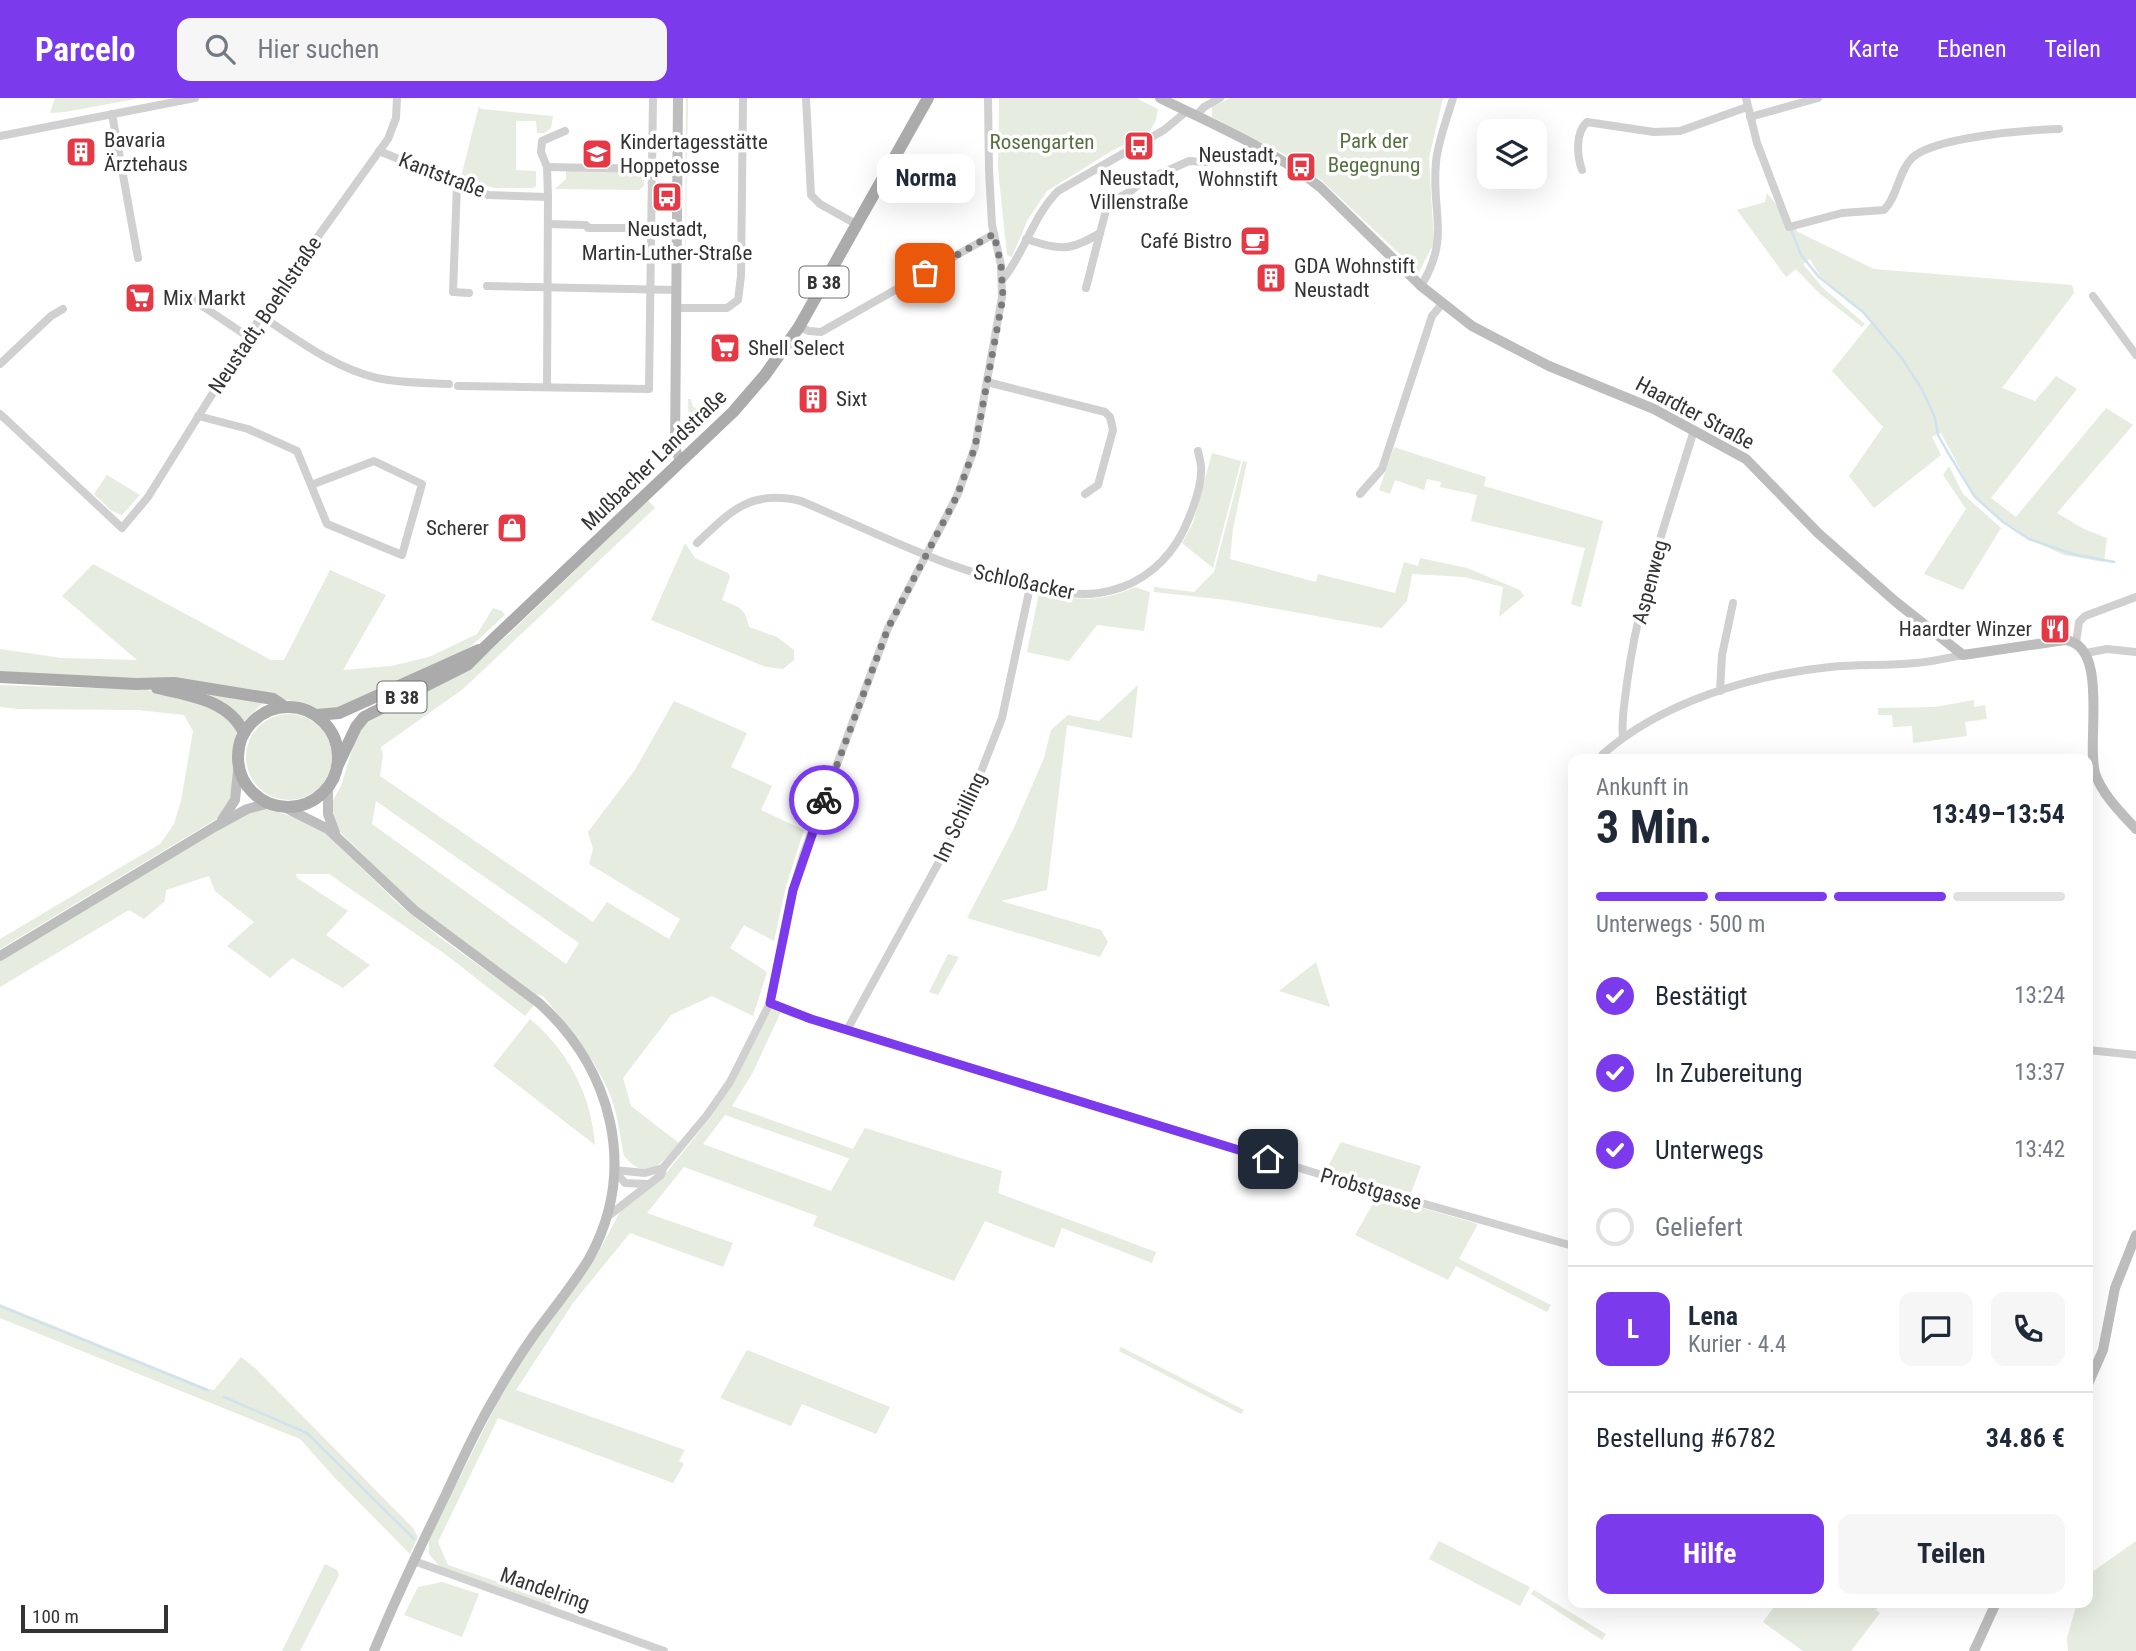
<!DOCTYPE html>
<html lang="de">
<meta charset="utf-8">
<style>
:root{--surface:#fff;--page:#f6f6f7;--text:#1f2937;--muted:#747a83;--line:#e0e1e3;--accent:#7c3aed}
body{margin:0;font-family:"Roboto Condensed",sans-serif;background:var(--page);color:var(--text);height:100vh;display:flex;flex-direction:column;font-size:26px;white-space:nowrap}
*{box-sizing:border-box;margin:0}
p{font-size:23px;color:var(--muted)}
.icon{flex:none;width:38px;height:38px;fill:none;stroke:currentColor;stroke-width:2;stroke-linecap:round;stroke-linejoin:round}
.map{position:relative;flex:1;overflow:hidden}
.details{position:absolute;left:1568px;top:656px;width:525px;height:854px;display:flex;flex-direction:column;background:var(--surface);border-radius:14px;box-shadow:0 7px 28px #0002}
.details>*{flex:none}
.controls{position:absolute;left:1477px;top:21px;display:grid;gap:14px}
.controls a{display:grid;place-items:center;width:70px;height:70px;border-radius:14px;background:var(--surface);box-shadow:0 7px 28px #0002;font-size:35px}
.scale{position:absolute;left:21px;bottom:18px;width:147px;box-sizing:border-box;padding-left:7px;border:4px solid #333;border-top:0;font-size:19px;line-height:24px;white-space:nowrap;color:#333;-webkit-text-stroke:5px #fff;paint-order:stroke}
.pin{position:absolute;display:grid;place-items:center;width:60px;height:60px;color:#fff;margin:-30px;border-radius:14px;box-shadow:0 4px 10px #0006}
.courier{position:absolute;display:grid;place-items:center;width:70px;height:70px;margin:-35px;border:5px solid #7c3aed;border-radius:50%;background:#fff;color:#222;box-shadow:0 2px 9px #0007}
.bubble{position:absolute;height:49px;border-radius:14px;background:var(--surface);box-shadow:0 7px 28px #0002;font-size:23px;font-weight:700;line-height:49px;text-align:center}
.summary em{font-style:normal;font-weight:700}
.summary div{display:flex;flex-direction:column-reverse}
.summary{display:flex;align-items:center;justify-content:space-between;height:119px;padding:0 28px}
h1{font-size:46px;font-weight:700;line-height:52px}
.bar{display:grid;grid-template-columns:repeat(4,1fr);gap:10px 7px;align-content:center;height:84px;padding:0 28px}
.bar i{height:9px;border-radius:5px;background:var(--line)}
.bar .selected{background:var(--accent)}
.bar p{grid-column:span 4}
.line{display:flex;align-items:center;gap:18px;padding:0 28px;border-top:2px solid var(--line)}
.line div{flex:1}
.round{display:grid;place-items:center;flex:none;width:74px;height:74px;border-radius:14px;background:var(--page)}
ol{padding:0 28px;list-style:none}
li{display:flex;align-items:center;gap:21px;height:77px}
li p{margin-inline-start:auto}
li .icon{padding:7px;border-radius:50%;background:var(--accent);color:#fff;stroke-width:4}
li:last-child{color:var(--muted)}
li i{width:38px;height:38px;border:4px solid var(--line);border-radius:50%}
.cta{display:flex;gap:14px;margin-top:auto;padding:14px 28px}
.cta a{flex:1;height:80px;border-radius:14px;background:var(--accent);color:#fff;font-size:28px;font-weight:700;line-height:80px;text-align:center}
.cta a+a{background:var(--page);color:var(--text)}
header{display:flex;align-items:center;gap:42px;box-sizing:border-box;height:98px;padding:0 35px;background:var(--accent);color:#fff}
header strong{font-size:33px}
nav{display:flex;gap:38px;margin-inline-start:auto;font-size:24px}
.search{width:490px;height:63px;background:var(--page);display:flex;align-items:center;gap:18px;box-sizing:border-box;padding:0 24px;border-radius:14px;color:var(--muted);font-size:26px}
.map>svg:first-child{display:block}
</style>
<header>
<strong>Parcelo</strong>
<div class="search"><svg class="icon" aria-label="search" viewBox="0 0 24 24"><circle cx="10" cy="10" r="6"/><path d="M15 15l6 6"/></svg>Hier suchen</div>
<nav><a>Karte</a><a>Ebenen</a><a>Teilen</a></nav>
</header>
<div class="map">
<svg width="2136" height="1553" viewBox="0 0 2136 1553">
<rect width="100%" height="100%" fill="#fff"/>
<!-- green -->
<g fill="#e6ecdf" fill-rule="evenodd">
<path d="M55,0H135L136,1L65,14L50,15Z"/>
<path d="M686,0H688L685,199Z"/>
<path d="M999,0H1136L1158,11L1156,22L1150,33L1110,54L1047,93L1028,121L1012,159L1007,157L998,71Z"/>
<path d="M1230,0H1443L1429,60L1434,145L1419,174L1321,82L1284,56L1212,19V9Z"/>
<path d="M479,8L481,11L553,18L551,30L544,35H537L536,23H516V72L536,73V88L534,90H494L461,79Z"/>
<path d="M566,72L644,74V88L639,92L555,91L566,81Z"/>
<path d="M1767,95L1798,134L1874,171L2072,187L2074,195L2002,290L2035,303L2056,278L2077,291L1991,400L2016,419L2106,310L2133,327L2057,415L2084,431L2107,440L2104,464L2064,457L2020,437L2022,435L2003,423L1975,399L1941,335L1932,339L1941,357L1874,410L1849,378L1883,329L1832,273L1872,223L1820,178L1810,161L1803,166L1823,190L1865,226L1862,229L1819,195L1796,171L1786,179L1737,112L1765,104Z"/>
<path d="M688,301H691L693,309L715,317L696,334H692L689,329Z"/>
<path d="M1394,349L1486,379L1484,388L1603,423L1581,509L1571,506L1585,450L1471,423L1477,397L1440,389L1441,384L1427,381L1424,392L1395,382L1390,396L1379,392Z"/>
<path d="M1212,355L1241,363L1213,470L1182,445L1193,425Z"/>
<path d="M1243,363L1247,364L1233,431L1230,461L1316,484L1318,476L1395,495L1404,464L1418,468L1420,460L1467,470L1520,492L1524,498L1499,519L1503,489L1464,479L1412,476L1407,503L1382,530L1227,502L1154,494V489L1194,494L1214,474Z"/>
<path d="M1949,368L1963,396L2001,430L1963,492L1924,476L1966,411L1943,377Z"/>
<path d="M107,377L140,397L122,417L112,413L94,396Z"/>
<path d="M648,402L655,410L463,591L381,649L383,657L380,678L593,824L607,804L669,841L680,821L589,766L593,751L588,734L635,672L674,603L747,635L731,669L772,688L761,712L804,732L786,788L774,843L744,827L730,850L767,874L753,918L712,898L671,917L623,980L631,1008L679,1045C662,1066 647,1085 624,1058C620,1038 618,1018 611,999C596,961 568,929 543,898L535,896L412,805L335,729L332,704L341,688L359,629L475,565L509,536ZM376,703L579,845L566,866L372,726Z"/>
<path d="M685,445L695,460L728,475L730,479L722,502C740,510 745,509 749,529L777,539L794,552V562L783,571L766,569L651,522Z"/>
<path d="M93,466L271,562H284L330,472L386,497L343,572L391,568L429,559L477,536L493,510L502,513L505,517L469,550L342,612L319,613L311,608L293,603L172,583L0,574V551L61,560L137,562L62,498Z"/>
<path d="M1135,489L1150,494L1144,533L1097,527L1069,563L1027,554L1039,495C1079,501 1097,506 1135,489Z"/>
<path d="M0,587L147,592L175,597L223,614L235,627L237,637L232,702L218,720L0,851V841L160,746L174,726L181,703L193,633L184,617L138,612L18,611L0,609Z"/>
<path d="M1138,587L1132,640L1067,627L1047,792L1001,803L1101,832L1108,844L1100,859L967,820L1013,732L1044,660L1051,632L1068,617L1099,623Z"/>
<path d="M200,593L261,604L262,606L242,625Z"/>
<path d="M1974,602V609L1985,607L1987,621L1965,624L1967,638L1913,645L1912,628L1893,629L1892,617H1878V610L1935,609Z"/>
<circle cx="289" cy="659" r="43"/>
<path d="M265,710L312,725L324,734L402,809L442,841L534,907L525,918L445,856L329,776H296L297,780L348,813L326,837L370,867L343,890L292,860L270,880L227,848L254,824L215,793L209,778L166,792L165,803L144,821L129,812L0,889V863L247,715Z"/>
<path d="M948,856L959,859L938,897L929,894Z"/>
<path d="M1316,864L1330,909L1279,893Z"/>
<path d="M772,910L781,914L752,976L732,1008L853,1051L865,1030L1002,1073L998,1095L1156,1154L1152,1165L1062,1130L1054,1150L985,1123L954,1183L813,1128L817,1118L684,1069L647,1115L733,1145L723,1169L630,1135L573,1205L516,1292L685,1352L679,1363L684,1366L673,1385L498,1320L438,1444L448,1467L551,1502L550,1508L440,1469L429,1456V1441L506,1287L540,1236L598,1155L621,1112L668,1073L710,1020L733,986ZM725,1017L848,1060L849,1061L831,1093L703,1046Z"/>
<path d="M530,921C569,954 591,997 595,1047L493,968Z"/>
<path d="M1341,1044L1421,1068L1411,1095L1327,1070Z"/>
<path d="M1378,1097L1478,1126L1459,1161L1551,1207L1547,1214L1456,1168L1448,1182L1355,1137Z"/>
<path d="M0,1206L209,1291L214,1292L241,1259L255,1270L413,1430L418,1439L410,1456L334,1379L300,1341L0,1220Z"/>
<path d="M1121,1249L1244,1312L1241,1316L1119,1253Z"/>
<path d="M747,1252L890,1309L876,1336L802,1306L791,1328L720,1300Z"/>
<path d="M1439,1443L1530,1489L1520,1508L1429,1461Z"/>
<path d="M2136,1443V1553H2068L2067,1540L2077,1505H2088V1479L2092,1474Z"/>
<path d="M325,1466L337,1472L339,1477L300,1553H282Z"/>
<path d="M442,1484L479,1496L462,1539L404,1517L418,1489Z"/>
<path d="M1534,1492L1606,1536L1602,1542L1531,1496Z"/>
<path d="M1777,1505H1876L1879,1507L1876,1512L1880,1515L1851,1553H1803L1763,1524Z"/>
</g>
<g fill="none" stroke-linecap="round" stroke-linejoin="round">
<!-- stream -->
<g stroke="#cfe2ee" stroke-width="2.5">
<path d="M1791,131L1801,157L1819,179L1863,214L1901,259L1923,293L1935,320L1938,337L1947,353L1975,399L2003,424L2029,441L2073,456L2114,464"/>
<path d="M0,1208L207,1292"/>
<path d="M224,1299L307,1335L414,1441"/>
</g>
<!-- street -->
<g stroke="#d0d0d0" stroke-width="8">
<path d="M806,0L811,97L820,106L856,126"/>
<path d="M1746,0L1757,45L1789,129L1842,115L1884,112C1898,98 1898,74 1912,60C1934,39 2027,32 2059,31"/>
<path d="M112,16L138,160"/>
<path d="M1196,18L1204,9L1220,0"/>
<path d="M1750,19L1818,0"/>
<path d="M0,38L195,0"/>
<path d="M379,53L488,97L548,99"/>
<path d="M547,69L652,71"/>
<path d="M1582,72C1577,58 1575,35 1587,24L1654,34L1680,33L1747,9"/>
<path d="M457,86L453,194L469,195"/>
<path d="M548,126L586,127L588,130H650"/>
<path d="M1026,141C1060,152 1069,154 1100,135L1108,105L1131,93L1140,85L1189,63L1206,64"/>
<path d="M1003,181C1025,154 1033,118 1058,93L1164,32L1187,13"/>
<path d="M487,188L677,192"/>
<path d="M1421,188C1451,139 1431,114 1436,64C1438,43 1447,21 1453,0"/>
<path d="M1086,190L1100,135"/>
<path d="M2093,198L2136,257"/>
<path d="M180,201H192L247,238"/>
<path d="M677,210H727L738,202L741,178L743,0"/>
<path d="M261,218C298,242 334,270 377,280C401,285 425,285 449,286"/>
<path d="M799,229L809,233L821,234L994,136"/>
<path d="M0,266L51,218L63,211"/>
<path d="M987,284L1105,314L1110,319L1113,332L1098,387L1085,396"/>
<path d="M458,288L649,291L653,0"/>
<path d="M547,289L548,99L547,69L541,54L542,43L565,33"/>
<path d="M0,316L122,430L148,399L261,218L388,41L396,20L397,0"/>
<path d="M198,318L248,331L297,353L327,426L402,457L422,386L374,363L311,387"/>
<path d="M1360,396L1382,371L1432,218L1442,206"/>
<path d="M697,445C731,413 750,391 801,403C879,436 956,477 1041,491C1060,494 1079,498 1099,495C1132,490 1159,472 1177,444C1187,428 1201,393 1201,374C1202,367 1199,359 1198,353"/>
<path d="M2076,545L2079,524L2085,518L2136,499"/>
<path d="M2086,555L2107,551L2136,554"/>
<path d="M1720,593L1722,557L1733,505"/>
<path d="M1623,639C1621,621 1625,603 1627,585C1638,499 1669,415 1694,332"/>
<path d="M1603,656C1662,604 1752,577 1830,569C1858,566 1887,568 1915,565C1931,564 1947,560 1963,557"/>
<path d="M770,905L793,915L847,932L1319,1076L1573,1148"/>
<path d="M847,932L963,720L1002,620L1030,489"/>
<path d="M2088,952L2136,957"/>
<path d="M614,1072L645,1075L663,1070"/>
<path d="M614,1072L625,1085L647,1086"/>
<path d="M607,1119L661,1077L663,1070L707,1017L730,984L770,905L793,792L803,757L888,530L957,398L975,349L1002,199L1001,167L992,127L989,72L988,0"/>
<path d="M414,1463L664,1553"/>
</g>
<!-- secondary -->
<g stroke="#bdbdbd" stroke-width="10">
<path d="M678,0L675,350L680,363"/>
<path d="M1160,0C1214,27 1272,51 1320,89L1421,188L1472,228L1549,268L1654,311L1746,361L1818,435L1896,504L1963,557L2065,542C2110,547 2086,645 2095,675C2101,695 2122,716 2136,731"/>
<path d="M328,690V716L335,735"/>
<path d="M282,708L328,731L414,812L539,905C612,971 638,1070 590,1159C574,1186 553,1211 534,1237C519,1258 505,1281 492,1304C475,1333 461,1364 447,1394C421,1447 396,1499 374,1553"/>
<path d="M222,722L235,702L239,663"/>
<path d="M0,858L216,728L247,711L270,705"/>
<path d="M2088,1286L2103,1252L2115,1190L2136,1137"/>
<path d="M1974,1553L1996,1505"/>
</g>
<!-- primary -->
<g stroke="#ababab" stroke-width="12">
<path d="M0,579L136,586L174,585L273,601L285,609"/>
<path d="M157,590C189,597 229,602 244,635"/>
<circle cx="288" cy="659" r="50"/>
<path d="M316,617L339,615L479,552"/>
<path d="M337,669L356,629L364,619L467,567L486,548L733,314L765,277L799,229L928,0"/>
</g>
</g>
<g fill="none" stroke-linecap="round" stroke-linejoin="round">
<!-- done -->
<path stroke="#7a7a7a" stroke-width="7" stroke-dasharray="0 12.6" d="M824,702L888,530L957,398L975,349L1003,199L1001,167L994,136L925,175"/>
<!-- route -->
<path stroke="#7c3aed" stroke-width="9" d="M824,702L793,792L770,905L811,921L1268,1061"/>
</g>
<!-- icons -->
<defs>
<g id="bus-square" transform="scale(1.575)"><rect x="-9" y="-9" width="18" height="18" rx="4" fill="#e63946" stroke="#fff"/><path d="M-5-6H5V4H4V6H2V4H-2V6H-4V4H-5ZM-3.5-4V0h7V-4ZM-3.5 1.2v1.5H-2V1.2ZM2 1.2v1.5H3.5V1.2Z" fill="#fff"/></g>
<g id="building-square" transform="scale(1.575)"><rect x="-9" y="-9" width="18" height="18" rx="4" fill="#e63946" stroke="#fff"/><path d="M-4-6H4V6H1V3H-1V6H-4ZM-2.5-4.3h1.7v1.8h-1.7ZM.8-4.3h1.7v1.8H.8ZM-2.5-1h1.7V.8h-1.7ZM.8-1h1.7V.8H.8Z" fill="#fff"/></g>
<g id="school-square" transform="scale(1.575)"><rect x="-9" y="-9" width="18" height="18" rx="4" fill="#e63946" stroke="#fff"/><path d="M0-5L7-2L0 1L-7-2ZM-4 1L0 2.5L4 1V4Q0 6-4 4Z" fill="#fff"/></g>
<g id="cafe-square" transform="scale(1.575)"><rect x="-9" y="-9" width="18" height="18" rx="4" fill="#e63946" stroke="#fff"/><path d="M-5.5-4.5H6V0H3Q3 3.5 0 3.5H-2.5Q-5.5 3.5-5.5 0ZM3-3.2v2h1.7v-2ZM-6 4.5H4V6H-6Z" fill="#fff"/></g>
<g id="supermarket-square" transform="scale(1.575)"><rect x="-9" y="-9" width="18" height="18" rx="4" fill="#e63946" stroke="#fff"/><path d="M-6-5.5h2.5l.6 2H6L4.5 2H-2.5L-4.4-4H-6ZM-1.5 3.2a1.3 1.3 0 1 0 .1 0ZM3 3.2a1.3 1.3 0 1 0 .1 0Z" fill="#fff"/></g>
<g id="shop-square" transform="scale(1.575)"><rect x="-9" y="-9" width="18" height="18" rx="4" fill="#e63946" stroke="#fff"/><path d="M-5-2.5h2.3a2.7 3.5 0 0 1 5.4 0H5L5.5 6h-11ZM-1.5-2.5h3a1.5 2.3 0 0 0-3 0Z" fill="#fff"/></g>
<g id="restaurant-square" transform="scale(1.575)"><rect x="-9" y="-9" width="18" height="18" rx="4" fill="#e63946" stroke="#fff"/><path d="M-5-6h1v4h1v-4h1v4h1v-4h1v5L-1.5 .5V6h-2V.5L-5-1ZM5-6V6H3V1.5H1.5Q1.5-4 5-6Z" fill="#fff"/></g>
</defs>
<g fill-rule="evenodd">
<use href="#bus-square" x="1139" y="48"/>
<use href="#building-square" x="81" y="54"/>
<use href="#school-square" x="597" y="56"/>
<use href="#bus-square" x="1301" y="69"/>
<use href="#bus-square" x="667" y="99"/>
<use href="#cafe-square" x="1255" y="143"/>
<use href="#building-square" x="1271" y="180"/>
<use href="#supermarket-square" x="140" y="200"/>
<use href="#supermarket-square" x="725" y="250"/>
<use href="#building-square" x="813" y="301"/>
<use href="#shop-square" x="512" y="430"/>
<use href="#restaurant-square" x="2055" y="531"/>
</g>
<g text-anchor="middle" stroke-width="7" stroke-linejoin="round" paint-order="stroke">
<!-- shield labels -->
<g fill="#fff" stroke="#707070" stroke-width="2">
<rect x="799.5" y="168.5" width="49" height="31" rx="5"/>
<rect x="377.5" y="583.5" width="49" height="31" rx="5"/>
</g>
<g font-size="19" font-weight="bold" fill="#333">
<text x="824" y="191">B 38</text>
<text x="402" y="606">B 38</text>
</g>
<!-- poi labels -->
<g font-size="21" fill="#333" stroke="#fff" text-anchor="start">
<text x="104" y="49">Bavaria<tspan x="104" dy="24">Ärztehaus</tspan></text>
<text x="620" y="51">Kindertagesstätte<tspan x="620" dy="24">Hoppetosse</tspan></text>
<text x="1278" y="64" text-anchor="end">Neustadt,<tspan x="1278" dy="24">Wohnstift</tspan></text>
<text x="1139" y="87" text-anchor="middle">Neustadt,<tspan x="1139" dy="24">Villenstraße</tspan></text>
<text x="667" y="138" text-anchor="middle">Neustadt,<tspan x="667" dy="24">Martin-Luther-Straße</tspan></text>
<text x="1232" y="150" text-anchor="end">Café Bistro</text>
<text x="1294" y="175">GDA Wohnstift<tspan x="1294" dy="24">Neustadt</tspan></text>
<text x="163" y="207">Mix Markt</text>
<text x="748" y="257">Shell Select</text>
<text x="836" y="308">Sixt</text>
<text x="489" y="437" text-anchor="end">Scherer</text>
<text x="2032" y="538" text-anchor="end">Haardter Winzer</text>
</g>
<!-- park labels -->
<g font-size="21" fill="#56703f" stroke="#fff">
<text x="1374" y="50">Park der<tspan x="1374" dy="24">Begegnung</tspan></text>
<text x="1042" y="51">Rosengarten</text>
</g>
<!-- street labels -->
<g font-size="21" fill="#333" stroke="#fff">
<text transform="translate(442 77) rotate(21)" y="7">Kantstraße</text>
<text transform="translate(265 217) rotate(-56)" y="7">Neustadt, Boehlstraße</text>
<text transform="translate(1695 315) rotate(28)" y="7">Haardter Straße</text>
<text transform="translate(654 362) rotate(-44)" y="7">Mußbacher Landstraße</text>
<text transform="translate(1024 484) rotate(12)" y="7">Schloßacker</text>
<text transform="translate(1650 484) rotate(-75)" y="7">Aspenweg</text>
<text transform="translate(960 719) rotate(-65)" y="7">Im Schilling</text>
<text transform="translate(1371 1091) rotate(16)" y="7">Probstgasse</text>
<text transform="translate(545 1491) rotate(19)" y="7">Mandelring</text>
</g>
</g>
</svg>
<div class="controls">
<a><svg class="icon" aria-label="layers" viewBox="0 0 24 24"><path d="M12 4l9 5-9 5-9-5zM3 14l9 5 9-5"/></svg></a>
</div>
<div class="scale">100 m</div>
<div class="pin" style="left:925px;top:175px;background:#ea580c"><svg class="icon" aria-label="bag" viewBox="0 0 24 24"><path d="M5 8h14l-1 12H6zM9 8a3 3 0 0 1 6 0"/></svg></div>
<div class="pin" style="left:1268px;top:1061px;background:#1f2937"><svg class="icon" aria-label="home" viewBox="0 0 24 24"><path d="M3 11l9-7 9 7M6 9v11h12V9"/></svg></div>
<div class="courier" style="left:824px;top:702px"><svg class="icon" aria-label="bike" viewBox="0 0 24 24"><circle cx="6" cy="16" r="4"/><circle cx="18" cy="16" r="4"/><path d="M6 16l4-8h5l3 8M10 8l3 8H6M13 5h3"/></svg></div>
<div class="bubble" style="left:877px;top:56px;width:98px">Norma</div>
<section class="details">
<div class="summary"><div><h1>3 Min.</h1><p>Ankunft in</p></div><em>13:49–13:54</em></div>
<div class="bar"><i class="selected"></i><i class="selected"></i><i class="selected"></i><i></i><p>Unterwegs · 500 m</p></div>
<ol>
<li><svg class="icon" aria-label="check" viewBox="0 0 24 24"><path d="M5 12l5 5 9-10"/></svg>Bestätigt<p>13:24</p></li>
<li><svg class="icon" aria-label="check" viewBox="0 0 24 24"><path d="M5 12l5 5 9-10"/></svg>In Zubereitung<p>13:37</p></li>
<li><svg class="icon" aria-label="check" viewBox="0 0 24 24"><path d="M5 12l5 5 9-10"/></svg>Unterwegs<p>13:42</p></li>
<li><i></i>Geliefert</li>
</ol>
<div class="line" style="height:126px"><b class="round" style="background:var(--accent);color:#fff">L</b><div><b>Lena</b><p>Kurier · 4.4</p></div><a class="round"><svg class="icon" aria-label="chat" viewBox="0 0 24 24"><path d="M4 5h16v11H9l-5 4z"/></svg></a><a class="round"><svg class="icon" aria-label="phone" viewBox="0 0 24 24"><path d="M5 4h4l2 5-3 2q2 4 5 5l2-3 5 2v4C11 20 4 13 5 4z"/></svg></a></div>
<div class="line" style="height:91px"><div>Bestellung #6782</div><b>34.86 €</b></div>
<div class="cta"><a>Hilfe</a><a>Teilen</a></div>
</section>
</div>
